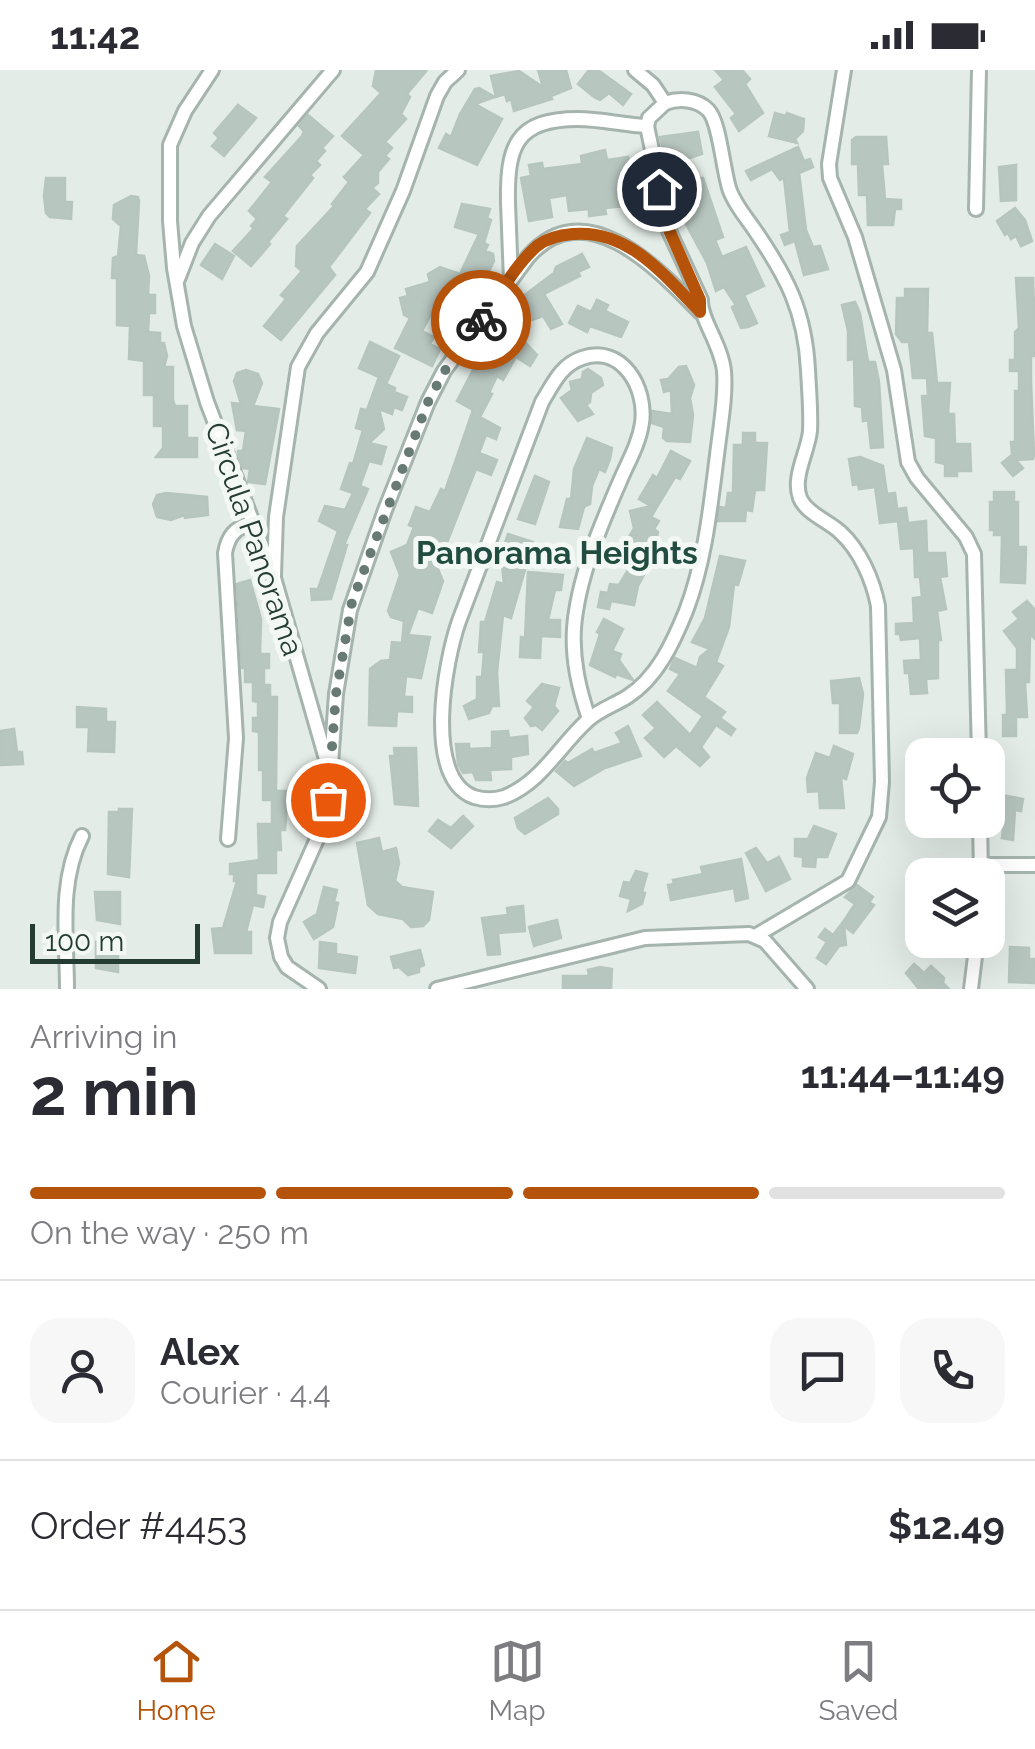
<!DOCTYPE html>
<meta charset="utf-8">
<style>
:root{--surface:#fff;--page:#f7f7f7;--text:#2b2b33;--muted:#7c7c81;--line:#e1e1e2;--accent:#b45309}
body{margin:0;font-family:Raleway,sans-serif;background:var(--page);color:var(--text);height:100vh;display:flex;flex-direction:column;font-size:38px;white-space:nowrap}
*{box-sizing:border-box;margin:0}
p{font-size:32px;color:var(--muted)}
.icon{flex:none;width:55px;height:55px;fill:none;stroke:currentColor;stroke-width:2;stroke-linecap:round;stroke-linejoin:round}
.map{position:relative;height:919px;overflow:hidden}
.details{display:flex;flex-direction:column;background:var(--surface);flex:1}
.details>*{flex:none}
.buttons{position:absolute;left:905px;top:668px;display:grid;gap:20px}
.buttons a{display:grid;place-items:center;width:100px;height:100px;border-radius:20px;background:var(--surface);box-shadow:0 10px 40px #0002;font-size:50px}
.scale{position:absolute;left:30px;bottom:25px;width:170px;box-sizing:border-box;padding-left:10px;border:5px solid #243c34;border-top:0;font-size:28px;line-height:35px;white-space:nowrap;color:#243c34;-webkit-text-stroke:8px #f3f8f5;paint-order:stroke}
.pin{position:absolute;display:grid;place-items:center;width:85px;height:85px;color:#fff;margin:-42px;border:5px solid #fff;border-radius:50%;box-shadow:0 2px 10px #0007}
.courier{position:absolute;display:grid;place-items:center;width:100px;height:100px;margin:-50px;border:8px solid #b45309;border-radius:50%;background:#fff;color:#222;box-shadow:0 2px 12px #0007}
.summary em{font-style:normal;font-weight:700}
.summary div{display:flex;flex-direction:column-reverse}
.summary{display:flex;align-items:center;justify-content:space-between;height:170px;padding:0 30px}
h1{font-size:65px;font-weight:700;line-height:75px}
.bar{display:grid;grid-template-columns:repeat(4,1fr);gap:15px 10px;align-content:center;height:120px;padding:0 30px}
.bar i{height:12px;border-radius:8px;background:var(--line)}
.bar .current{background:var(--accent)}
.bar p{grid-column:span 4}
.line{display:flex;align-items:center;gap:25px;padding:0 30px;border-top:2px solid var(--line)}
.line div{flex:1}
.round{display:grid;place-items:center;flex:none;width:105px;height:105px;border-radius:30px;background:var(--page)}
.status{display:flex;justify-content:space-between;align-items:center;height:70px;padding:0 50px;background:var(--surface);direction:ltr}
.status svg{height:28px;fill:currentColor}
.menu{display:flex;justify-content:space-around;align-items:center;height:140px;border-top:2px solid var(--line);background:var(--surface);font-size:28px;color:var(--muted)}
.menu a{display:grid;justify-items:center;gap:5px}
.menu .current{color:var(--accent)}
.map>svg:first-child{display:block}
</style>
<div class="status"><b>11:42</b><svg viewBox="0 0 49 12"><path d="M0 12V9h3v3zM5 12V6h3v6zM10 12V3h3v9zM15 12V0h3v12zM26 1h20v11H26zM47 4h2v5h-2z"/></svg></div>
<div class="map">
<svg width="1035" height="919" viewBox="0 0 1035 919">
<rect width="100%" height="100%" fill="#e3ece7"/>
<!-- building -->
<g fill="#b8c6c0" stroke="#b6c5be" stroke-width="2.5">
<path d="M376,0H427L407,24L410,27L401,44L406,49L385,72L392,78L385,86L389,89L378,102V113L372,118L379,124L365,139L370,143L329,197L335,205L281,270L264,256L286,229L281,225L302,201L296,196L297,176L334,136L332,134L349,112L344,107L364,85L342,66L381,23L373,16Z"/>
<path d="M538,0H566L571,18L551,26L552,29L514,41L511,29L507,31L505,24L496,27L491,6L519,1L543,17Z"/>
<path d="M589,0H598L631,24L623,35L609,23L600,30L594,27L578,14Z"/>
<path d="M715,0H742L750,9L745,14L763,43L739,61L731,48L736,44L715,17L724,10Z"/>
<path d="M479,18L495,27L475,34L502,49L477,95L439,78L446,64L451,67L460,44L475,19Z"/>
<path d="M238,35L256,48L224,86L212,76L219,68L214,63Z"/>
<path d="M775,43L786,46L787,43L804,49L803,61L795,69L797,73L769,66Z"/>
<path d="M308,45L333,66L322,78L325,81L316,91L320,95L310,105L313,108L283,146L287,149L268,172L270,174L251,196L233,181L254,158L251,156L257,149L249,141L272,112L265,107L302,66L304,61L299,56Z"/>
<path d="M698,62L702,84L683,90L682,83L664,86L660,67Z"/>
<path d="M856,67H886L888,94H882L885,129L901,130V139H895L893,155H868L867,125H859L858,94H852V70Z"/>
<path d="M798,77L804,91L810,89L813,97L799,103L806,160L813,177L820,176L828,199L804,205L795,171L785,175L781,165L790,162L784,108L780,110L772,99L751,110L746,101Z"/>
<path d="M605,80L607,90L628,87L636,135L605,138L606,144L589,146V139L569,141L567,125L549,128L552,147L529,151L521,108L531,106L529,95L542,93L543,99L582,94L581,86Z"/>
<path d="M1016,95V130L1001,131L999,97Z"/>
<path d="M46,108H65V132H72L71,149L50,147L46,143L44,126Z"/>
<path d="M698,108H703L723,167L715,170L722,187L746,177L764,216L744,225L757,253L748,257L741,258L732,237L736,235L724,217L716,221L707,193L686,154L676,117Z"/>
<path d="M131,126L138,127L139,131L136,185L144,186L149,206L148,225H155V243H149L148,262L160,263V273H164L167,286L164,297H173V331L175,336H187V368H197V387H156L163,378V356H154V325H144V291L129,289L130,256L117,255V208H112L113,188L118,186L121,156L113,149L114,135Z"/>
<path d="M462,134L490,139L487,148L491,150L484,173L488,175L485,181L493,184L494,191L484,211L467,203L470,218L457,221L469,227L461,242L439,230L422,261L434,267L430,274L440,279L432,296L395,278L410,248L404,245L400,228L408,226L406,219L430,212L428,204L440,197L460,204L479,164L455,157Z"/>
<path d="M1015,138L1025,150L1032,171L1021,176L1016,166L1011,169L1008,163L1005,165L997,151Z"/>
<path d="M215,174L234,186L222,209L201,195Z"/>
<path d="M582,184L589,197L578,202L580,206L544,224L562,254L551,259L543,246L532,250L518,232L522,227L554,203L556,197Z"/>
<path d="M1016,208H1033L1035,271L1034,286H1031V311L1034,385L1033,389L1016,390L1023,398L1013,406L1002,393L1012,385L1011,372H1015V321H1019V301H1010V290H1015V262L1019,258Z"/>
<path d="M905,219H928L927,263H932L937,313H950L948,344H954L955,374H970L971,401H957V406H945V394L936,392V368L925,366L922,326H928L927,308H913L909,272H902L896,264L897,228H905Z"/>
<path d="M597,230L608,235L605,241L628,252L621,267L590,256L587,262L569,253L578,236L591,242Z"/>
<path d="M855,232L860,243L868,292H875L879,312L883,377L871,378L868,350L863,351L862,337L855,336L854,289L848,290V261L842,235Z"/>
<path d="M509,252L525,260L522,269L537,285L530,296L516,287L503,310L497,306L489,323L492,324L480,347L500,358L496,369L486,365L479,383L497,390L491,405L476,399L446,475L424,466L443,511L432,543L418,538L408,565L430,567L421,608L406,606L404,627H412V642L397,641L396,656L369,655L370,599L381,591L390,590L392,572L402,573L404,551L391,547L388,541L400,505L391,482L407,475L414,457L409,455L416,437L430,442L441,419L445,421L473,340L457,331L476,294L472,292L486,270L496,276Z"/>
<path d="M370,272L399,286L386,314L395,318L394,322L407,327L402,340L394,337L392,344L379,339L384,359L369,373L386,377L381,394L369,391L360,416L368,419L344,475H347L331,529L312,530L311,519H318L338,461L319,451L325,436L345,440L353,423L341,419L350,393L353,394L363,360L356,358L361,339L367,340L379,307L359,298Z"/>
<path d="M686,296L694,315L690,328L693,345L690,372L667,371L663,368L664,357L652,353V341L672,344L671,320L664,322L661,310L668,309L679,297Z"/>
<path d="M588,299L601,308L603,315L591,323L590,332L586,335L593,344L578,351L561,328L572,320L570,312L582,309L583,302Z"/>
<path d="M246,300L258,304L262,313L253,336L279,339L265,414L248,412L250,399L243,398L238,385V381H243L246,361L237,360L232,333L241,334L234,311L237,303Z"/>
<path d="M743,363H755V373H767L764,420H755L752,441L746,440L745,451H718L720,437L726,438L728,423H733L734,375H743Z"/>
<path d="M587,368L612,378L610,389L605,402L599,399L592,416L590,434L584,437L578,459L560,457L567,429H571L574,399Z"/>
<path d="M671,381L690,391L680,409L675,407L651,447L659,451L654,459L658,462L656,472L648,485L653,488L638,516L634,535L611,531L609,539L598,537L601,522L608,523L610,514L619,515L631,495L621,489L636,465L629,467L634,458L630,441L651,436L639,429L653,405L657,408Z"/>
<path d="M860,387L883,396L887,424L895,423L897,439L906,438L908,453L926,451L927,483H945L947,506L940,507L946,539L937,541L941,570H938V608L926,609L927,623L911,624L909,603H905L904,591L921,590L920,568L901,570L900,564H896V554L914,553L913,528L922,527L920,507H915L914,478L901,479L898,451L880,453L875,417L859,419L858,414L853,415L849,389Z"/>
<path d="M535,406L549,412L535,454L518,449Z"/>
<path d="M994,422H1014V432H1018V477H1026L1025,513L1001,512L1002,465H994V460H990V432H994Z"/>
<path d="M166,423L207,427L208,445L185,448L184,445L171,450L157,447L153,434L157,425Z"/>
<path d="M508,464L533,472L511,548L503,545L497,602L499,636H492L489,643L469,649L464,636L477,629V607H482L484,582H479L481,552H485L497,512L504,514L502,495L498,493Z"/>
<path d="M720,486L745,491L738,515L734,514L729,557L716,592L723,596L704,627L725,642L720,648L735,659L731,665L716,655L701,677L709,687L700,696L676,676L664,687L645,668L656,658L643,645L657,632L690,665L703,646L668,621L680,604L670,599L675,588L697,598L700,587L710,579L692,572L705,548Z"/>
<path d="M528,502L563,505L561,520H555L548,550H560V567L541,566L540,588L520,587L521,567L525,568Z"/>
<path d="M250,510L261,549L260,584H269V598H264V615H270V627H277L276,721H286V749L285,760H280L281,780H276V803H256V825L265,827L263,837L253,835L246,862H251V883H215L212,859L223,858L237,811H234V804H230V794L259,790L258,754H272V730H263V700H259V662L253,661V648H258V632L253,631V612H245V598H242L237,514Z"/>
<path d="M1027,531L1035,540V569L1030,564L1029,612H1025L1027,647H1016V666H1003V645H1007L1006,600H1017V578L1004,561L1019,549L1013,542Z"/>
<path d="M604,549L623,559L612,581L621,584L619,590L633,610L616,604L615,607L590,595L600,564L597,562Z"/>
<path d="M859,608L863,624L859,658L857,663H840V633H833L831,611Z"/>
<path d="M542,614L559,618L554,636L558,641L542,660L536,655L531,656L525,648L534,637L527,631Z"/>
<path d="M77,637L106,639V652H115L114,682L88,681L89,657H77Z"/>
<path d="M628,656L641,686L605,698L574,716L556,701L565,691L568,693L592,679L594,683L622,673L616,663Z"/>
<path d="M14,659L17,682H22L23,694L0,695V661Z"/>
<path d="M508,661L509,668L527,666L528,684L511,687V699L490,700L491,710H476L473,702L463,703L458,694L456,674H469V679L492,678V662Z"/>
<path d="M834,676L853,684L846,709L841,707L844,738H820L819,721L808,722L807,708L816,683L830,688Z"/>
<path d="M394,678H416L418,736L395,734L390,686H395Z"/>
<path d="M1001,725L1023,729L1021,741L1015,740L1013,770L1002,768L1003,759L996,758Z"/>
<path d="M548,728L558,739V744L525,764L518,758L515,748Z"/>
<path d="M119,739H132L129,807L108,804L109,742H119Z"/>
<path d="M463,746L473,756L451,778L429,761L438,750L451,758Z"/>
<path d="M814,756L836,764L827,787H816L815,797L803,796V787L795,786V769H808Z"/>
<path d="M379,768L382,782L396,778L399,793L395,811L402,817L433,822L429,850L423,856L411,857L403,849L378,844L368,835L357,773Z"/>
<path d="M756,778L767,793L779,787L790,809L766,821L746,783Z"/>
<path d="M741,789L748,828L736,831L734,818L671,830L668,815L674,814L673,810L703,804L701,797Z"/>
<path d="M636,801L647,804L642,822L645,823L642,834L628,841L631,829L620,826L624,812L630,813Z"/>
<path d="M857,815L873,827L869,832L874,835L853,863L844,856L846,875L839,876L826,894L817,888L827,872L819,867L825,859L833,865L843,852L855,834L845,827Z"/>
<path d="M324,817L337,820L334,832L338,833L333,857L314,869L304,852L317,844Z"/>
<path d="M95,822H120V854L97,850Z"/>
<path d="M523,836L525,861L498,863L500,884L488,885L482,848L508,845L507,838Z"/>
<path d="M557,850L561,868L534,876L529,857Z"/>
<path d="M96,872H118V902L96,898Z"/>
<path d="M320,872L336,874V884L357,887L355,903L319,898Z"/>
<path d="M1010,877L1029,878V889H1035V913L1009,912Z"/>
<path d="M420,880L424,895L419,897V902L408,905L399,897L394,898L391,887Z"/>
<path d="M914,894L924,903L931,896L944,908L943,913L949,919H919L906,903Z"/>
<path d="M600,897L612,899L611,919H563V906H589L588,900Z"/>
</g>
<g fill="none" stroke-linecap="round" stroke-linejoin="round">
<!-- minor casing -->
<g stroke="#a6b4ae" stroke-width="18">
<g id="minor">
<path d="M212,0L185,41L170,75V151L174,198L184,256L207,332L274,508L330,703L321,760L280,852L277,868L281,887L287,897L319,919"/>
<path d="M635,0L653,15L665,33C679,28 697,29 708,40C720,52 723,102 730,121C736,136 745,146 754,159C787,207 805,241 808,300C809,320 811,341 810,361C808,382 792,407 800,428C806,443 828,451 840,462C860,480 873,510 878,536L882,712L879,747L848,811L757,865"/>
<path d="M844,0L829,94L830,108L855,167L894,300L908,392L917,408L966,467L974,484L979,685"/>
<path d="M647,56L649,48L665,33"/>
<path d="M976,139L979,0"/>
<path d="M178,209L192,173L209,146L333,0"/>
<path d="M511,210C510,184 509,158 508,133C507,77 515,49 578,49C601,49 624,55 647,56"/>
<path d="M274,505L276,447L298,297L317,263L367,202L403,121L437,26L445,12L458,0"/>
<path d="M589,649C579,619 572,590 574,558C578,508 600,457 620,411C628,392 639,374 642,353C647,318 622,274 582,288C561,295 553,314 542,332L459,551C445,591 423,708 474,727C484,730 494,730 504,727C541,713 560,675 588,650C599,640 614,635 627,627C657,608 673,573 686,541C706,489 711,431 718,377C721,352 726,326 724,301C721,274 700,249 701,230L669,161L647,56"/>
<path d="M331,695L336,624L350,540L385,440L428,332L444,301L528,187C586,121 659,200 700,242"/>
<path d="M980,750L981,805"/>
<path d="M228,769L236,668L225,483C228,466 235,458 251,453"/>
<path d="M981,795H1035"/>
<path d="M67,919C67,869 58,812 82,766"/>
<path d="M437,919L645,868L749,864L765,871L807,919"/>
<path d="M971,919L977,870"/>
</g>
</g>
<!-- minor -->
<use href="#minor" stroke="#fff" stroke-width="12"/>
</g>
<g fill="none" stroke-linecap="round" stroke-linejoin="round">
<!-- done -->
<path stroke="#677a73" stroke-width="10" stroke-dasharray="0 18" d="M328,730L336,624L352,532L428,332L444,302L481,250"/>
<!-- route -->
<path stroke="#b45309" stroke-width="12" d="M481,250C498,227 515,195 537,176C547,168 560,165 573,164C629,159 665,206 700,242V230L669,160L659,119"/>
</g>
<g text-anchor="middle" stroke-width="10" stroke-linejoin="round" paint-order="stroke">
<!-- street labels -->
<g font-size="30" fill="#243c34" stroke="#f3f8f5">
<text transform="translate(254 469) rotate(71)" y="10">Circula Panorama</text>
</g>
<!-- neighbourhood labels -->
<g font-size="32" font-weight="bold" fill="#214c40" stroke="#f3f8f5">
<text x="557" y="494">Panorama Heights</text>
</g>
</g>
</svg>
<div class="buttons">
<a><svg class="icon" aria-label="locate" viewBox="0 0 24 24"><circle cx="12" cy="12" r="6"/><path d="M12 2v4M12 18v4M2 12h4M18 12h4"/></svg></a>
<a><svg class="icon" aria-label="layers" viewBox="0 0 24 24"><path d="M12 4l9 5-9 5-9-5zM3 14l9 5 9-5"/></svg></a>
</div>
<div class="scale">100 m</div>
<div class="pin" style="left:328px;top:730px;background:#ea580c"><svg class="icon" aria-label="bag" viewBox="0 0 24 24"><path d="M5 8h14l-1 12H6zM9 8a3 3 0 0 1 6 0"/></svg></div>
<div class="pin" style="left:659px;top:119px;background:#1f2937"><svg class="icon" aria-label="home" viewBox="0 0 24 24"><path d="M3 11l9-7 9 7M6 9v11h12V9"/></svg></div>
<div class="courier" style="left:481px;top:250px"><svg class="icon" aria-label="bike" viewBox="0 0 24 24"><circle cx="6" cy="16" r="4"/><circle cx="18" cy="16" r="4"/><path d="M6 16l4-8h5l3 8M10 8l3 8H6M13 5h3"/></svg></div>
</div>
<section class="details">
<div class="summary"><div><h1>2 min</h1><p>Arriving in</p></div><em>11:44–11:49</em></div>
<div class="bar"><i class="current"></i><i class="current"></i><i class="current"></i><i></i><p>On the way · 250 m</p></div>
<div class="line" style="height:180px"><a class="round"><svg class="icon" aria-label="person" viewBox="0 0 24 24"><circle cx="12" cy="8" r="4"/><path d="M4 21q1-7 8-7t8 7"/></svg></a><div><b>Alex</b><p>Courier · 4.4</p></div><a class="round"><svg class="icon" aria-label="chat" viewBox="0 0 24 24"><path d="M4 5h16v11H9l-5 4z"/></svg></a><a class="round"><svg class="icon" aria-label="phone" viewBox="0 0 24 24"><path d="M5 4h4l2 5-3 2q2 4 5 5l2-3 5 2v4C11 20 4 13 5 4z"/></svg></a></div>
<div class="line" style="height:130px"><div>Order #4453</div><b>$12.49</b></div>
</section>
<nav class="menu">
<a class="current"><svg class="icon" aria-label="home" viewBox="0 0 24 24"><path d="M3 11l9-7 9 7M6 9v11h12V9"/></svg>Home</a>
<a><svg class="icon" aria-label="map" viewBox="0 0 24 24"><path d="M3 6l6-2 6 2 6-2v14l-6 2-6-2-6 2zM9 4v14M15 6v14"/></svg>Map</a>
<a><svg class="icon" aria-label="saved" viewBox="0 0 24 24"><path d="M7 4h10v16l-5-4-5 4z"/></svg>Saved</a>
</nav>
